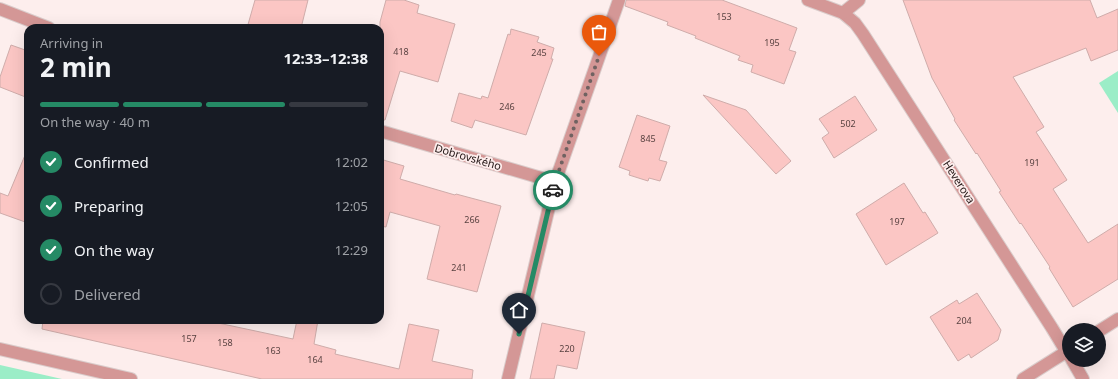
<!DOCTYPE html>
<meta charset="utf-8">
<style>
:root{--surface:#171b24;--page:#242831;--text:#f1f3f6;--muted:#9ea1a6;--line:#363941;--accent:#258a65}
body{margin:0;font-family:"Noto Sans",sans-serif;background:var(--page);color:var(--text);height:100vh;display:flex;flex-direction:column;font-size:15px;white-space:nowrap}
*{box-sizing:border-box;margin:0}
p{font-size:13px;color:var(--muted)}
.icon{flex:none;width:22px;height:22px;fill:none;stroke:currentColor;stroke-width:2;stroke-linecap:round;stroke-linejoin:round}
.map{position:relative;flex:1;overflow:hidden}
.sheet{position:absolute;left:24px;top:24px;width:360px;height:300px;display:flex;flex-direction:column;background:var(--surface);border-radius:12px;box-shadow:0 4px 16px #0002}
.sheet>*{flex:none}
.controls{position:absolute;left:1062px;top:323px;display:grid;gap:8px}
.controls a{display:grid;place-items:center;width:44px;height:44px;border-radius:50%;background:var(--surface);box-shadow:0 4px 16px #0002;font-size:20px}
.pin{position:absolute;display:grid;place-items:center;width:34px;height:34px;color:#fff;margin:-41px -17px;border-radius:50% 50% 50% 0;rotate:-45deg;box-shadow:0 0 4px #0007}
.pin .icon{rotate:45deg}
.courier{position:absolute;display:grid;place-items:center;width:40px;height:40px;margin:-20px;border:3px solid #258a65;border-radius:50%;background:#fff;color:#222;box-shadow:0 1px 5px #0007}
.overview em{font-style:normal;font-weight:700}
.overview div{display:flex;flex-direction:column-reverse}
.overview{display:flex;align-items:center;justify-content:space-between;height:68px;padding:0 16px}
h1{font-size:26px;font-weight:700;line-height:30px}
.bar{display:grid;grid-template-columns:repeat(4,1fr);gap:6px 4px;align-content:center;height:48px;padding:0 16px}
.bar i{height:5px;border-radius:3px;background:var(--line)}
.bar .current{background:var(--accent)}
.bar p{grid-column:span 4}
ol{padding:0 16px;list-style:none}
li{display:flex;align-items:center;gap:12px;height:44px}
li p{margin-inline-start:auto}
li .icon{padding:4px;border-radius:50%;background:var(--accent);color:#fff;stroke-width:4}
li:last-child{color:var(--muted)}
li i{width:22px;height:22px;border:2px solid var(--line);border-radius:50%}
.map>svg:first-child{display:block}
</style>
<div class="map">
<svg width="1118" height="379" viewBox="0 0 1118 379">
<rect width="100%" height="100%" fill="#fdeeed"/>
<!-- green -->
<g fill="#9bedc7">
<path d="M1118,71V113L1099,83Z"/>
<path d="M0,365L62,379H0Z"/>
</g>
<!-- building -->
<g fill="#fbc6c4" stroke="#cfacaa">
<path d="M255,0H308L301,28H247Z"/>
<path d="M386,0H404L419,5L417,13L455,24L438,82L400,71L385,120H380V22Z"/>
<path d="M626,0H722L797,28L789,50L796,52L784,84L751,72L753,65L738,60L740,56L695,38L696,36L667,25L668,22L625,6Z"/>
<path d="M903,0H1090L1097,18L1118,9V50L1091,61L1086,48L1013,77L1044,127L1036,132L1067,180L1053,189L1088,243L1118,224V279L1073,307L1049,268L1050,267L1021,223L1020,224L999,192L1001,191L977,153L976,154L954,120L955,119L932,78Z"/>
<path d="M511,29L539,37L537,42L554,48L551,59H553L526,135L475,120L472,128L451,121L459,93L481,99L482,96L488,98L508,34L510,35Z"/>
<path d="M11,45L28,51V98L0,87V77Z"/>
<path d="M703,95L746,110L791,161L776,174Z"/>
<path d="M855,96L877,130L834,158L822,138L829,133L819,119Z"/>
<path d="M637,115L670,126L659,160L667,162L660,181L649,178L648,181L629,175L630,171L619,167Z"/>
<path d="M28,148V223L0,213V193L8,196Z"/>
<path d="M380,159L404,166L400,179L455,195L456,194L501,206L477,292L427,279L440,226L390,212L386,227L380,226Z"/>
<path d="M904,183L923,213L925,212L938,233L886,265L856,214Z"/>
<path d="M977,293L1001,330L998,340L971,358L969,354L958,361L930,317L957,300L959,304Z"/>
<path d="M43,320H204L293,339L297,320H318L314,344L336,350L335,354L399,369L409,324L439,330L432,361L473,370L472,379H262L42,329Z"/>
<path d="M542,323L585,332L577,369L557,365L554,379H530Z"/>
</g>
<g fill="none" stroke-linecap="round" stroke-linejoin="round">
<!-- minor casing -->
<g stroke="#dacccb" stroke-width="14">
<g id="minor">
<path d="M808,0L843,13L855,23L863,34L1052,328L1069,356"/>
<path d="M0,9L49,28"/>
<path d="M843,13L859,0"/>
<path d="M380,131L555,182"/>
<path d="M1099,331L1118,319"/>
<path d="M0,349L131,379"/>
<path d="M1072,360L1083,379"/>
<path d="M508,379L555,182L619,0"/>
<path d="M1023,379L1069,350"/>
</g>
</g>
<!-- minor -->
<use href="#minor" stroke="#d49796" stroke-width="12"/>
</g>
<g fill="none" stroke-linecap="round" stroke-linejoin="round">
<!-- done -->
<path stroke="#706261" stroke-width="4" stroke-dasharray="0 7.2" d="M553,190L555,182L599,56"/>
<!-- route -->
<path stroke="#258a65" stroke-width="5" d="M519,334L553,190"/>
</g>
<g text-anchor="middle" stroke-width="3.5" stroke-linejoin="round" paint-order="stroke">
<!-- number labels -->
<g font-size="9" fill="#5a4342">
<text x="724" y="20">153</text>
<text x="772" y="46">195</text>
<text x="401" y="55">418</text>
<text x="539" y="56">245</text>
<text x="507" y="110">246</text>
<text x="848" y="127">502</text>
<text x="648" y="142">845</text>
<text x="1032" y="166">191</text>
<text x="472" y="223">266</text>
<text x="897" y="225">197</text>
<text x="459" y="271">241</text>
<text x="964" y="324">204</text>
<text x="189" y="342">157</text>
<text x="225" y="346">158</text>
<text x="567" y="352">220</text>
<text x="273" y="354">163</text>
<text x="315" y="363">164</text>
</g>
<!-- street labels -->
<g font-size="11" fill="#241716" stroke="#fdeeed">
<text transform="translate(468 157) rotate(16)" y="4">Dobrovského</text>
<text transform="translate(959 182) rotate(57)" y="4">Heverova</text>
</g>
</g>
</svg>
<div class="controls">
<a><svg class="icon" aria-label="layers" viewBox="0 0 24 24"><path d="M12 4l9 5-9 5-9-5zM3 14l9 5 9-5"/></svg></a>
</div>
<div class="pin" style="left:599px;top:56px;background:#ea580c"><svg class="icon" aria-label="bag" viewBox="0 0 24 24"><path d="M5 8h14l-1 12H6zM9 8a3 3 0 0 1 6 0"/></svg></div>
<div class="pin" style="left:519px;top:334px;background:#1f2937"><svg class="icon" aria-label="home" viewBox="0 0 24 24"><path d="M3 11l9-7 9 7M6 9v11h12V9"/></svg></div>
<div class="courier" style="left:553px;top:190px"><svg class="icon" aria-label="car" viewBox="0 0 24 24"><path d="M5 17H2v-5l4-1 3-4h7l3 4 3 1v5h-3M9 17h6M6 11h13"/><circle cx="7" cy="17" r="2"/><circle cx="17" cy="17" r="2"/></svg></div>
<section class="sheet">
<div class="overview"><div><h1>2 min</h1><p>Arriving in</p></div><em>12:33–12:38</em></div>
<div class="bar"><i class="current"></i><i class="current"></i><i class="current"></i><i></i><p>On the way · 40 m</p></div>
<ol>
<li><svg class="icon" aria-label="check" viewBox="0 0 24 24"><path d="M5 12l5 5 9-10"/></svg>Confirmed<p>12:02</p></li>
<li><svg class="icon" aria-label="check" viewBox="0 0 24 24"><path d="M5 12l5 5 9-10"/></svg>Preparing<p>12:05</p></li>
<li><svg class="icon" aria-label="check" viewBox="0 0 24 24"><path d="M5 12l5 5 9-10"/></svg>On the way<p>12:29</p></li>
<li><i></i>Delivered</li>
</ol>
</section>
</div>
